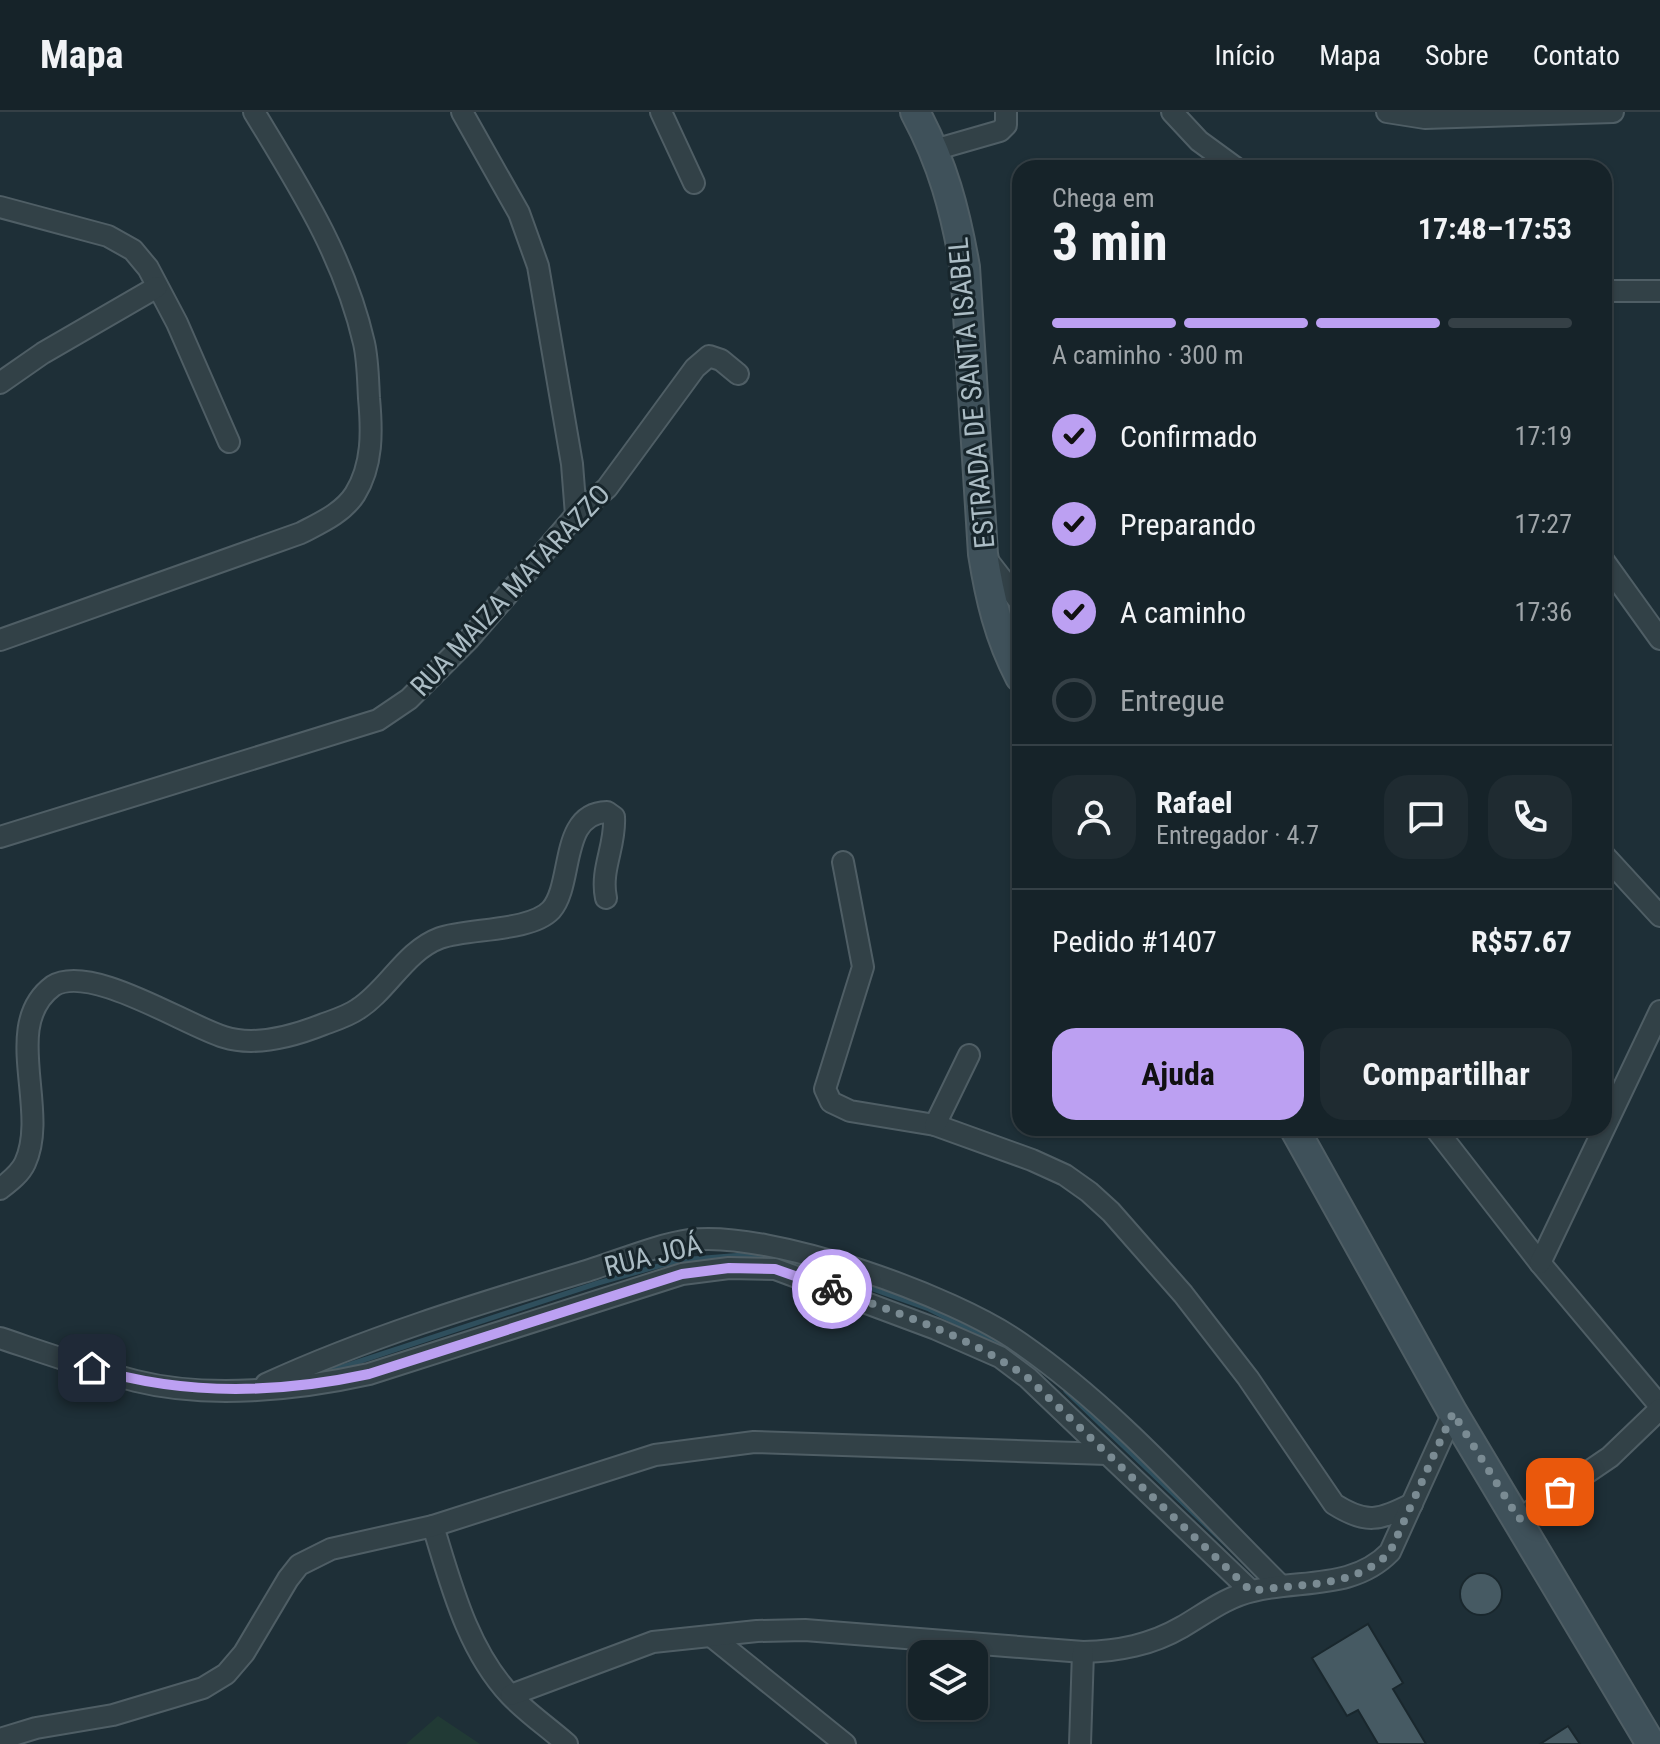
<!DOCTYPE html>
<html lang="pt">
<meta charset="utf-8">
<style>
:root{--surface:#162329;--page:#1f2b31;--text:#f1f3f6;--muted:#9ea4a8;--line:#354046;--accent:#bca0f2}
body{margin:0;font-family:"Roboto Condensed",sans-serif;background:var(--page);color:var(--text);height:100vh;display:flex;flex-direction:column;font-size:30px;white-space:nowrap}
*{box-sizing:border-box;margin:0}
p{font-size:26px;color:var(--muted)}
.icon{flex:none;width:44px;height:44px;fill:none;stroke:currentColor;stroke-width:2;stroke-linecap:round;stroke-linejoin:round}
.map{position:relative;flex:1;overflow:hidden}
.drawer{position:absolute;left:1012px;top:48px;width:600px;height:976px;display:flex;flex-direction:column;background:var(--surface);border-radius:24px;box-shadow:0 2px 6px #0004,0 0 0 2px var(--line)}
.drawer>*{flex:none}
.buttons{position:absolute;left:908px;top:1528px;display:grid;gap:16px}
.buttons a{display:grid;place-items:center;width:80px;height:80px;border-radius:16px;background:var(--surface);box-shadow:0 2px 6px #0004,0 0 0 2px var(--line);font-size:40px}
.pin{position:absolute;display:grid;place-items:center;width:68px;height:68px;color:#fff;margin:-34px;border-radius:16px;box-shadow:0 4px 12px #0006}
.courier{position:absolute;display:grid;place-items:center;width:80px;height:80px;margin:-40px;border:6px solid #bca0f2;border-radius:50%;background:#fff;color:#222;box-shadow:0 2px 10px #0007}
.headline em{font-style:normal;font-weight:700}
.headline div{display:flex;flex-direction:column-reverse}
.headline{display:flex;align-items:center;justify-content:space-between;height:136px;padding:0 40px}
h1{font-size:52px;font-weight:700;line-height:60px}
.bar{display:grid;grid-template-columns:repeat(4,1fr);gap:12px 8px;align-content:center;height:96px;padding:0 40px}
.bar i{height:10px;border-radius:6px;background:var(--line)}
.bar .on{background:var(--accent)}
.bar p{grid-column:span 4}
.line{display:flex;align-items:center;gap:20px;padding:0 40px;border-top:2px solid var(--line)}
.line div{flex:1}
.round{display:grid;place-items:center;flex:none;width:84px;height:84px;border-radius:24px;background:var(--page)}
ol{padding:0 40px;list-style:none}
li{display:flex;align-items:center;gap:24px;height:88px}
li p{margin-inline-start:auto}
li .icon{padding:8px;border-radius:50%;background:var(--accent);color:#111;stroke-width:4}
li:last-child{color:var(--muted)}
li i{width:44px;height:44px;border:4px solid var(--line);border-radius:50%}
.action{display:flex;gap:16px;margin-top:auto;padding:16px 40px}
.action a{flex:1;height:92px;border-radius:24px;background:var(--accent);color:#111;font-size:32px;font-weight:700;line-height:92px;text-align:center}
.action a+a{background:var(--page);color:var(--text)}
header{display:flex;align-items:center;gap:48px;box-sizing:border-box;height:112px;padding:0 40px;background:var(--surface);border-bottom:2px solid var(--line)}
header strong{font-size:38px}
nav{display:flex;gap:44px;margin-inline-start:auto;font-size:28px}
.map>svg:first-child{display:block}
</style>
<header>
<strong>Mapa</strong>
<nav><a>Início</a><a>Mapa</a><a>Sobre</a><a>Contato</a></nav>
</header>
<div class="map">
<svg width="1660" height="1632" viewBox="0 0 1660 1632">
<rect width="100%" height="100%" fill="#1e2f37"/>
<!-- green -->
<path fill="#213a35" d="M438,1604L480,1632H406Z"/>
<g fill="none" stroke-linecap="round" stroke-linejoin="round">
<!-- stream -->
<g stroke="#2f4f5d" stroke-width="5">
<path d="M794,1149L929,1197L1024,1245"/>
<path d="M324,1261L598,1171L680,1148L743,1143L784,1147"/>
<path d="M1066,1279L1229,1435"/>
</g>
</g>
<!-- building -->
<g fill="#465a63" stroke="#19272d" stroke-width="2">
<circle cx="1481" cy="1482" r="21"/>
<path d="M1368,1512L1403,1571L1393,1577L1426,1632H1378L1358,1598L1347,1604L1312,1546Z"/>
<path d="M1568,1614L1580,1632H1540Z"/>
</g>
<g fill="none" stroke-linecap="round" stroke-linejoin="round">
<!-- minor casing -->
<g stroke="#4f5e65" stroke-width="24">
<g id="minor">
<path d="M462,0L519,101L538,154L572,352L576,403"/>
<path d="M661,0L694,71"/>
<path d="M1172,0L1199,29L1236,56"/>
<path d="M1387,0L1425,6L1613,0"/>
<path d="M934,38L1000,19L1006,13V0"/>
<path d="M0,95L108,124L133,138L148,156L177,211L229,330"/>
<path d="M1604,179H1660"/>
<path d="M0,271L43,241L157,175"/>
<path d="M985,445L1020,490"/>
<path d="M1604,449L1660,527"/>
<path d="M0,528L301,421C320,411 343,401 355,382C373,353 372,319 369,286C368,269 368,249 364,231C344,144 300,76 254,0"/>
<path d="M0,725L378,608L409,587L469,527L576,403L607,376L695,256L709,244L721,248L738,262"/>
<path d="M1604,743L1660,804"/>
<path d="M843,750L863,855L825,977L831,990L850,999L935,1013L1032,1048L1065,1063L1089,1080L1111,1100L1183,1182L1248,1266L1334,1392C1367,1413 1379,1408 1412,1392"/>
<path d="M935,1013L969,943"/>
<path d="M1435,1016L1540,1151L1660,1294"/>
<path d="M0,1077C9,1070 20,1062 25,1051C50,997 0,913 53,874C90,851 185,913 224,925C255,935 294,924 324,912C335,908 348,904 358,897C388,878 405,839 440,826C468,816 530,820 551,798C574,772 559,701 607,700L614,705C616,734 600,757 606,786"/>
<path d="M1540,1151L1660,899"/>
<path d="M0,1226C45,1241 90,1257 136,1269C208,1287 297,1278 369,1262L682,1162L729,1156L775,1157L936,1217L1000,1245L1028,1266L1251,1479"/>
<path d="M266,1272C366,1226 474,1193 580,1161C614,1151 655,1133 690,1128C770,1118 954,1184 1020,1231C1118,1299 1197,1391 1281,1474"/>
<path d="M1519,1407L1610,1345L1660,1297"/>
<path d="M433,1414C451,1472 467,1537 510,1583C527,1601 549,1616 567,1632"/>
<path d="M711,1524L845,1632"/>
<path d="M511,1583L653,1530L757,1519L805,1518L1083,1540C1119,1539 1151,1533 1182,1515C1206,1501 1226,1485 1253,1479C1301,1467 1353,1478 1390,1440L1453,1301"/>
<path d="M0,1627L36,1616L113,1603L203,1576L226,1562L244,1541L288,1467L299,1453L331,1437L433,1414L655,1343L754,1330L1107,1342"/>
<path d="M1080,1632L1083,1540"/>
</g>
</g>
<!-- secondary casing -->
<g stroke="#4f5e65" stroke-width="32">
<g id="secondary">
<path d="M915,0C943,52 955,98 965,155L983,442C990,486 999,525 1020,565"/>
<path d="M1294,1016L1453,1301L1651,1632"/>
</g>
</g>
<!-- minor -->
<use href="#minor" stroke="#324147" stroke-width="20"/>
<!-- secondary -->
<use href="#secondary" stroke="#3f515a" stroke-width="28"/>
</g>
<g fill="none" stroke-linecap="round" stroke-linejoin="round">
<!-- done -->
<path stroke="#7a8b93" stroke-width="8" stroke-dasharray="0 14.4" d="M832,1177C899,1202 970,1224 1028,1266L1251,1479C1299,1471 1354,1477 1390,1440L1453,1301L1519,1407L1560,1380"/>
<!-- route -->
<path stroke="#bca0f2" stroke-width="10" d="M92,1256C183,1284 276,1282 369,1262L682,1162L729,1156L775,1157L832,1177"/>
</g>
<g text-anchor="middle" stroke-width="6" stroke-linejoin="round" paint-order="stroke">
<!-- street labels -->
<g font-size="28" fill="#abbcc4" stroke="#17252b">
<text transform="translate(971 281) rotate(-95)" y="10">ESTRADA DE SANTA ISABEL</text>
<text transform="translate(510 478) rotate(-47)" y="10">RUA MAIZA MATARAZZO</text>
<text transform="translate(653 1143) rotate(-14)" y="10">RUA JOÁ</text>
</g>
</g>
</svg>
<div class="buttons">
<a><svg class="icon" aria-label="layers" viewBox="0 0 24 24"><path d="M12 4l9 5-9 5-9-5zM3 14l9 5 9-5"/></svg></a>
</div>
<div class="pin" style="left:1560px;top:1380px;background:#ea580c"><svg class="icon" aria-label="bag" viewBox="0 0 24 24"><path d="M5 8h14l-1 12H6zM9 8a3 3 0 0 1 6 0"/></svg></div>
<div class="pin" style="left:92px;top:1256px;background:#1f2937"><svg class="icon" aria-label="home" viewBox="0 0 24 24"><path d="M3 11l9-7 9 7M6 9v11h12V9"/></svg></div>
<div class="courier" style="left:832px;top:1177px"><svg class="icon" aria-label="bike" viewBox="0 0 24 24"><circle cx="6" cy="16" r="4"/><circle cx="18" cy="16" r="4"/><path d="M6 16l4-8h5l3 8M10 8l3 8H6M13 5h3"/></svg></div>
<section class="drawer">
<div class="headline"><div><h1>3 min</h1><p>Chega em</p></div><em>17:48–17:53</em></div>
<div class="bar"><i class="on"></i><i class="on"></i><i class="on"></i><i></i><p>A caminho · 300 m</p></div>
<ol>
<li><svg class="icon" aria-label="check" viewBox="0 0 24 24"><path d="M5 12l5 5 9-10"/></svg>Confirmado<p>17:19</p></li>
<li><svg class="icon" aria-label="check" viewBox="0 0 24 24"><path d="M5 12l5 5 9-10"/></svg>Preparando<p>17:27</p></li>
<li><svg class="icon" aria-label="check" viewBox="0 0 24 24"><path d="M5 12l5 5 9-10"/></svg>A caminho<p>17:36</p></li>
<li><i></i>Entregue</li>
</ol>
<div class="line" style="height:144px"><a class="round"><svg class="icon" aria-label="person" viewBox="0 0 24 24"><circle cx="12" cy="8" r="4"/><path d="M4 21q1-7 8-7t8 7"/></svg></a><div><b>Rafael</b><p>Entregador · 4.7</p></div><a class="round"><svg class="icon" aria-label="chat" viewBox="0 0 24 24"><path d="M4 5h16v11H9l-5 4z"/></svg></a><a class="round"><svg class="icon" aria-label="phone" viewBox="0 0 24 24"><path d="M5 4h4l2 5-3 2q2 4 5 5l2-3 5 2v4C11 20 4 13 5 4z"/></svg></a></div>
<div class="line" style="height:104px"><div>Pedido #1407</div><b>R$57.67</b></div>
<div class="action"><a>Ajuda</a><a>Compartilhar</a></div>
</section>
</div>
